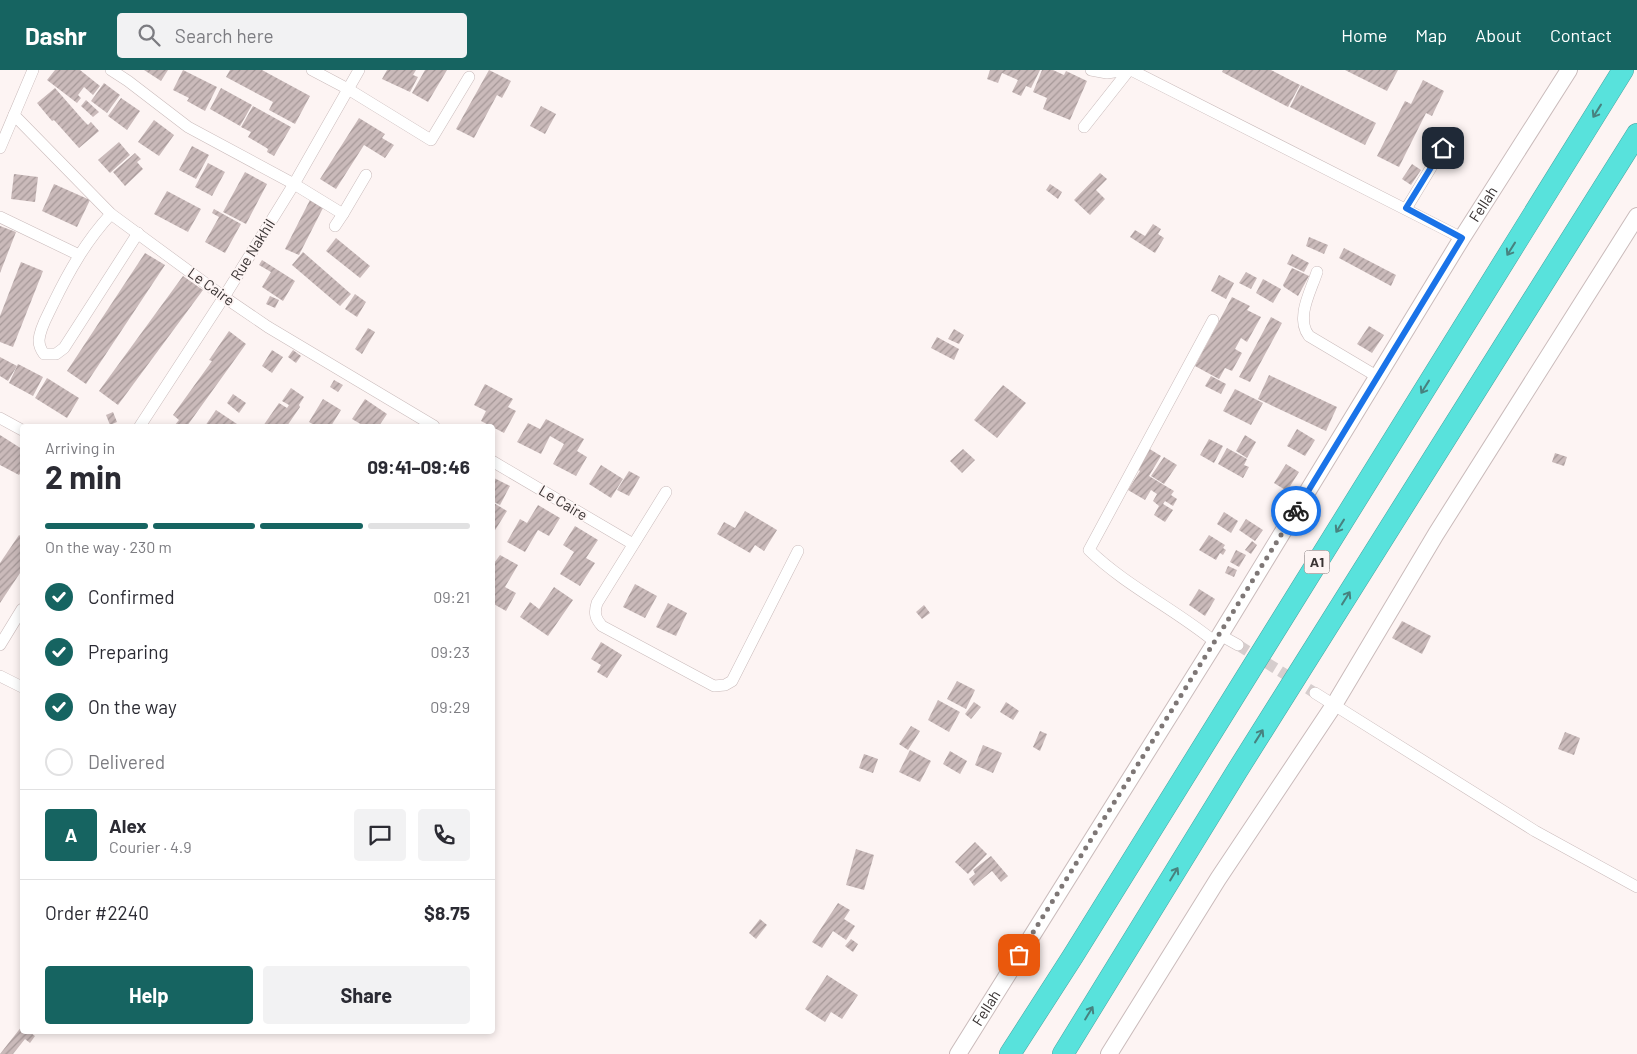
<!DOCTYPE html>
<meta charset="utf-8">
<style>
:root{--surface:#fff;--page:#f2f2f3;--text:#2b2b33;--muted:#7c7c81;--line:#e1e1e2;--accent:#166461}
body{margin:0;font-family:Barlow,sans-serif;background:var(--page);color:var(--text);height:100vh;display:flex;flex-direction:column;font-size:19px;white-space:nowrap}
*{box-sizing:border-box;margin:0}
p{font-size:16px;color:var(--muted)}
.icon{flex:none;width:28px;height:28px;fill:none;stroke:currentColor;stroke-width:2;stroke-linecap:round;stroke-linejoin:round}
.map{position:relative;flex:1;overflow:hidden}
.details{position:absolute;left:20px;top:354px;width:475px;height:610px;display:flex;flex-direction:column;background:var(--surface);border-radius:5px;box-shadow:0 2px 8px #0003}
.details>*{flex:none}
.pin{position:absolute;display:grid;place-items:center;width:42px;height:42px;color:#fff;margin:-21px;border-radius:10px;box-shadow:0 2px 8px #0006}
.courier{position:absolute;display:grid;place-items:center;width:50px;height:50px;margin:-25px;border:4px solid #1a73e8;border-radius:50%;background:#fff;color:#222;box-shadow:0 1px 6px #0007}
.overview em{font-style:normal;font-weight:700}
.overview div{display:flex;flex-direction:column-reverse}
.overview{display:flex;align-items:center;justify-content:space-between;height:85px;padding:0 25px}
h1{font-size:32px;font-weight:700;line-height:38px}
.bar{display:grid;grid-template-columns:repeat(4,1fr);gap:8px 5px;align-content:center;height:60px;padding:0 25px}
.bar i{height:6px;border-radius:4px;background:var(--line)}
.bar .on{background:var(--accent)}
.bar p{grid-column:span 4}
.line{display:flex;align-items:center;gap:12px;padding:0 25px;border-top:1px solid var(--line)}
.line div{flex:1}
.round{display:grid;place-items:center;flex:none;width:52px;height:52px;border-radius:5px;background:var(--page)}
ol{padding:0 25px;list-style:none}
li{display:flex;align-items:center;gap:15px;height:55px}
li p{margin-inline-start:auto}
li .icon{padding:5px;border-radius:50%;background:var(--accent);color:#fff;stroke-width:4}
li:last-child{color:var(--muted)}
li i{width:28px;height:28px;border:2px solid var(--line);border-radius:50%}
.primary-button{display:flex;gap:10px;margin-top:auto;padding:10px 25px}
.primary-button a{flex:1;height:58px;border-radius:5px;background:var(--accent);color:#fff;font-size:20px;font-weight:700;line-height:58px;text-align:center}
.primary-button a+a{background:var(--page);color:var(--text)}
header{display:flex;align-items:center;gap:30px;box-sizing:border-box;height:70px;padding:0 25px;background:var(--accent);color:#fff}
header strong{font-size:24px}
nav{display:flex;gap:28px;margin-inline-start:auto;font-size:18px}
.search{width:350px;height:45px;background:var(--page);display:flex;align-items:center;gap:12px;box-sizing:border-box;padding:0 18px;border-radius:5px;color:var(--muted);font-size:19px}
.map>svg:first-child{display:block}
</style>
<header>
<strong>Dashr</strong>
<div class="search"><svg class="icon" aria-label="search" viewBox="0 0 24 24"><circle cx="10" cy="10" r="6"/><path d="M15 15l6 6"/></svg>Search here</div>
<nav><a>Home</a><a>Map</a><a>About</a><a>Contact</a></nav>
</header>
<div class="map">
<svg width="1637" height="984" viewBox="0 0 1637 984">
<defs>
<pattern id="building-hatch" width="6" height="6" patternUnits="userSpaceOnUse" patternTransform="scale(1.25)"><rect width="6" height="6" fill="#cababa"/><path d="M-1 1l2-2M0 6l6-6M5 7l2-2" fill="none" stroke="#a59898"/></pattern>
</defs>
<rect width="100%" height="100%" fill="#fdf4f3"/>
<!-- building -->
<g fill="url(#building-hatch)">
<path d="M55,0H80L100,16L93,25L84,17L78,25L81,28L77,33L47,10Z"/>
<path d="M144,0H168L161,11Z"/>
<path d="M183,0L217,17L205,41L187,31L189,28L173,20Z"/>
<path d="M230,0H262L310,26L295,54L269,40L273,32L226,7Z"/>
<path d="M387,0H416L413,5L418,7L410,22L382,9Z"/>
<path d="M425,0H447L428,32L412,23Z"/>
<path d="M489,0L511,11L502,28L497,25L474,68L456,59Z"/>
<path d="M990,0H1040L1031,18L1026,16L1021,26L1012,22L1018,10L1002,3L998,13L987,9Z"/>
<path d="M1042,0H1053L1064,5L1066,1L1087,11L1070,50L1043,39L1047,28L1033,22Z"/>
<path d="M1223,0H1271L1300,15L1288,37L1222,2Z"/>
<path d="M1345,0H1398L1387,21Z"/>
<path d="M1423,10L1444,21L1432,46L1426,43L1399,97L1377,86L1405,31L1411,34Z"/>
<path d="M104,13L120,25L107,43L91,31Z"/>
<path d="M1301,15L1376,53L1365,75L1290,37Z"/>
<path d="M55,18L83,50L88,55L91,52L99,61L79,78L54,50L52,51L37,33Z"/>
<path d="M221,18L252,35L240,56L210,39Z"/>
<path d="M121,28L140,41L127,60L108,46Z"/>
<path d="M86,30L99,42L93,47L81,36Z"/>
<path d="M253,36L291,57L274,86L267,82L268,79L265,77L248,67L251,62L241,57Z"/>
<path d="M541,36L556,44L545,64L530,56Z"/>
<path d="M359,48L385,64L382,68L394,75L385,88L364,75L336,119L320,109Z"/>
<path d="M154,50L174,65L159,86L138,72Z"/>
<path d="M119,72L130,85L110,103L98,90Z"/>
<path d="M192,76L209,85L196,109L179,100Z"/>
<path d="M135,83L141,89L137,92L143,99L125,116L113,102Z"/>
<path d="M208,93L225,102L212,126L195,117Z"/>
<path d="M1412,94L1421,100L1411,115L1402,109Z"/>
<path d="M245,102L267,114L246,154L223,142Z"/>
<path d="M1100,103L1107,109L1096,120L1105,129L1090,145L1074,130Z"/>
<path d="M14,104L38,107L35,132L11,129Z"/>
<path d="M54,114L90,130L77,157L42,141Z"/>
<path d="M1050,114L1062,122L1058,129L1046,120Z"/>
<path d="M167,121L201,139L188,162L154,144Z"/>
<path d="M310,130L324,136L299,185L285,179Z"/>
<path d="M214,139L241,154L225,183L205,172L219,147L212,143Z"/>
<path d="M1153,154L1161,159L1158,164L1164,168L1155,183L1130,167L1135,160L1145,166Z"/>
<path d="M0,156L16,162L0,203Z"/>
<path d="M1309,167L1328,175L1324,184L1306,176Z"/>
<path d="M336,168L370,196L360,208L326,181Z"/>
<path d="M1344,178L1396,205L1391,216L1339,188Z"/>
<path d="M303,182L351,224L340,236L292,195Z"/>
<path d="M145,183L165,195L86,314L67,301Z"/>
<path d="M1292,184L1309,193L1304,202L1287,194Z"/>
<path d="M262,190L295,211L283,231L262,217L271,202L259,195Z"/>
<path d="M21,192L43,201L13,277L0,272V246Z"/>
<path d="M1292,198L1309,206L1298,226L1284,217L1283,215Z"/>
<path d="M1246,202L1257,208L1251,219L1239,213Z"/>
<path d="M1219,205L1234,213L1226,229L1211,221Z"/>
<path d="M183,206L203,220L118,335L99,321Z"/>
<path d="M1263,209L1281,219L1273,233L1256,223Z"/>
<path d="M355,224L366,232L357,247L345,239Z"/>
<path d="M270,226L279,230L275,238L266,234Z"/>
<path d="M1232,227L1250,236L1247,240L1261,247L1247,272L1241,268L1235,279L1242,283L1232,301L1225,298L1219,309L1195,296Z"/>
<path d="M1271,247L1282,253L1250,312L1239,307Z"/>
<path d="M1369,256L1384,265L1372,283L1357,274Z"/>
<path d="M368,258L375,262L362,284L355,279Z"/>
<path d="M954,259L964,265L959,274L948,269Z"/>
<path d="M229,261L246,274L187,356H174L179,350L173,345L212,291L209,290Z"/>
<path d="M937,267L959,279L954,290L931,278Z"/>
<path d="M272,280L283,287L272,303L262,296Z"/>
<path d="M293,280L301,286L296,293L288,287Z"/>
<path d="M0,287L17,296L8,311L0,306Z"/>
<path d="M18,294L43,307L33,326L9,313Z"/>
<path d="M1269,305L1337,337L1326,361L1258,329Z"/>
<path d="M1211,306L1226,314L1221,324L1205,316Z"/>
<path d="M47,308L79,328L67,348L35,328Z"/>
<path d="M334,310L343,315L338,322L330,317Z"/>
<path d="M485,314L513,329L508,337L516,341L504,363L481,351L486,341L474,335Z"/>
<path d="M1003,315L1026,333L997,368L974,350Z"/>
<path d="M291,318L304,327L299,335L300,337L287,356H263L279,333L287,338L289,335L282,331Z"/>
<path d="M1235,319L1263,333L1251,355L1223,341Z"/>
<path d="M233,324L246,333L239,343L227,333Z"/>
<path d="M323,329L341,340L331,356H316L309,352Z"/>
<path d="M365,329L387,344L379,356H364L352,349Z"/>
<path d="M216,340L240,356H205Z"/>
<path d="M113,342L117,352L110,355L106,345Z"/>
<path d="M546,349L584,369L577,381L587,387L576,406L553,394L564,374L550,366L541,384L517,372L528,353L540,359Z"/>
<path d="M1297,359L1315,370L1305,386L1287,376Z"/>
<path d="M0,365L22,379V400L19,405L0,395Z"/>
<path d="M1245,365L1256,372L1247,388L1236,381Z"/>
<path d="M1209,369L1223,376L1214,393L1200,385Z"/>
<path d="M1148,378L1161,386L1149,406L1174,421L1171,425L1177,429L1173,436L1165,431L1163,434L1173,440L1165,452L1154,445L1159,436L1153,431L1157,424L1151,420L1145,430L1128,420L1140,401L1136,398Z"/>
<path d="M1227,378L1247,389L1244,395L1249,397L1243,408L1218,394Z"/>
<path d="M963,379L975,390L962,403L950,391Z"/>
<path d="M1555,383L1567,387L1564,396L1552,392Z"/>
<path d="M1164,387L1177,395L1164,414L1151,406Z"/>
<path d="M1286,394L1299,402L1287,421L1274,413Z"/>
<path d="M601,395L623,409L611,428L589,414Z"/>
<path d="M629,401L640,407L629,426L617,420Z"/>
<path d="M492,407L510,416L500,435L492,431Z"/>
<path d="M492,432L507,441L492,465Z"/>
<path d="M538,435L560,448L549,466L538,460L525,482L507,472L520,449L527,453Z"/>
<path d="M745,441L777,460L764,481L755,475L750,483L717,464L724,452L735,458Z"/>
<path d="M1224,442L1238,451L1231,463L1217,454Z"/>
<path d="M1246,449L1263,460L1255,471L1239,460Z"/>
<path d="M575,456L598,470L586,488L595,493L580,516L560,504L574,482L563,475Z"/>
<path d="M19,465L22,467V500L0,533V493Z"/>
<path d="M1209,465L1225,475L1223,478L1226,480L1223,485L1220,483L1216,490L1199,480Z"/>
<path d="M1252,471L1257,475L1251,484L1245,480Z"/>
<path d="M1236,480L1246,485L1239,497L1230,492Z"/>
<path d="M500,485L518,495L505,517L516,523L506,541L492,533V496Z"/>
<path d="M1228,496L1237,500L1234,507L1225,503Z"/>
<path d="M635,514L657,526L645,548L623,537Z"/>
<path d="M554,517L573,530L548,566L520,547L530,532L539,539Z"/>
<path d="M1199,519L1215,529L1205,546L1189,535Z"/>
<path d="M668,533L687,543L676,566L656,557Z"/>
<path d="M924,535L930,543L922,549L916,542Z"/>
<path d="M1402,551L1431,566L1422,584L1392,568Z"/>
<path d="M601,572L622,585L607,608L597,602L601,595L591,589Z"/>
<path d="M957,611L975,620L966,639L947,629Z"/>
<path d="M938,630L960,642L949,662L928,650Z"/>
<path d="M974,632L981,637L971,649L965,644Z"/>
<path d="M1006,632L1019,641L1013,650L1000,642Z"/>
<path d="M911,656L920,661L908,680L899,674Z"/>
<path d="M1040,661L1047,664L1040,681L1033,677Z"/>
<path d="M1565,662L1580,668L1574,685L1558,679Z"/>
<path d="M983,675L1002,683L993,703L975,695Z"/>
<path d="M910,680L931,691L920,712L899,702Z"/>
<path d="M950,681L967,691L960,704L943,694Z"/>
<path d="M864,684L878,689L873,703L859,698Z"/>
<path d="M975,772L987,784L968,804L955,792Z"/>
<path d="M856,779L874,785L864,820L846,815Z"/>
<path d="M991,786L1008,806L1001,812L992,801L974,816L969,809L975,804L973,800Z"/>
<path d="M838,833L850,840L844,849L855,856L846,870L833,861L822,878L812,872Z"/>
<path d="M760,849L767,855L756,869L749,863Z"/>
<path d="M851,869L858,874L853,882L845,876Z"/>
<path d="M827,905L858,925L842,949L831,942L825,952L805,939Z"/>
<path d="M22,956V961H28L35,966L30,973L25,969L13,984H0Z"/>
</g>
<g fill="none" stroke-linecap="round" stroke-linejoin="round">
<!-- street-tunnel -->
<path stroke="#d6cdcd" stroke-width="11" stroke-dasharray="11 5.5" stroke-linecap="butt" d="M1238,575L1315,623"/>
<!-- street casing -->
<g stroke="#cabbbb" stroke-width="12">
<g id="street">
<path d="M111,0L128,11L188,57L294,114L343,144L366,105"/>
<path d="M312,0L348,19L431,70L469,7"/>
<path d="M1091,0L1107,3L1127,0"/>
<path d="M1131,0L1462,168"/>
<path d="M14,45L111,144L224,227L268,257L434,356"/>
<path d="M1084,57L1129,0"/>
<path d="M0,78L33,0"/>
<path d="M1406,139L1452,63"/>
<path d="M111,144C86,171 69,201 53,234C48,245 40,257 39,270C39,275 41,280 44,284H56L64,278L138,163"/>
<path d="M0,147L79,185"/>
<path d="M335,156L343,144"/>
<path d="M1317,202C1311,221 1295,248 1309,266L1378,307"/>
<path d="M1213,250L1089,480C1126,516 1175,539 1215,572"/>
<path d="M0,348L22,360"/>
<path d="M140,356L224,227L294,114L359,0"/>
<path d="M492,391L633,474"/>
<path d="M666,422L597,533C594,543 595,548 602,556L714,616L725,615L732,611L798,481"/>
<path d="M1220,565L1238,575"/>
<path d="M0,575L22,539"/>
<path d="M0,606L22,617"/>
<path d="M1315,623L1535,761L1637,817"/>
</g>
</g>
<!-- secondary casing -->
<g stroke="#cabbbb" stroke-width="18">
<g id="secondary">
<path id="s1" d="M958,984L1220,565L1462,168L1569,0"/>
<path d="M1109,984L1218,809L1334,635L1436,464L1637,146"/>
</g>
</g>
<!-- highway casing -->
<g stroke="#4da5a1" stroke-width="22">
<g id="highway">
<path d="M1010,984L1073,886L1623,0"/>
<path d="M1063,984L1237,701L1637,64"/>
</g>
</g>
<!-- street -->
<use href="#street" stroke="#fff" stroke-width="11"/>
<!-- secondary -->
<use href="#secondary" stroke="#fff" stroke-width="16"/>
<!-- highway -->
<use href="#highway" stroke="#58e2dc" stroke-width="21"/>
</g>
<!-- one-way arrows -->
<defs><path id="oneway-shaft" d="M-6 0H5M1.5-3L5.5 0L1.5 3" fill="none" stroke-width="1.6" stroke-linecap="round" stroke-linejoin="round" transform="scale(1.25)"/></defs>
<g stroke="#47827f">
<use href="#oneway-shaft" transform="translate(1597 41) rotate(122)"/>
<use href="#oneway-shaft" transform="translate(1511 179) rotate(122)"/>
<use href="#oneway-shaft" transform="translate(1425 317) rotate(122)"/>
<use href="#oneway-shaft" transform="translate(1340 456) rotate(122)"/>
<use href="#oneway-shaft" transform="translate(1346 528) rotate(-58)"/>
<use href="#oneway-shaft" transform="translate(1259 666) rotate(-58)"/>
<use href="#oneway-shaft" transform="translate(1174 804) rotate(-59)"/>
<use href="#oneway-shaft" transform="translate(1089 943) rotate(-59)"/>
</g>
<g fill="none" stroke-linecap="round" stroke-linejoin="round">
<!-- done -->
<path stroke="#7e7776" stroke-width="5" stroke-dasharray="0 9" d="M1019,885L1296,441"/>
<!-- route -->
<path stroke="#1a73e8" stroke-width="6" d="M1296,441L1462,168L1406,138L1443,78"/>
</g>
<g text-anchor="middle" stroke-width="4" stroke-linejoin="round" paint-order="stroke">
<!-- shield labels -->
<rect fill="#fdf4f3" stroke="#746d6d" stroke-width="1" x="1304.5" y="480.5" width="25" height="23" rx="4"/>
<g font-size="14" font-weight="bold" fill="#393333">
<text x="1317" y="497">A1</text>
</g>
<!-- street labels -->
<g font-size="15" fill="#393333" stroke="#fdf4f3">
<text dy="5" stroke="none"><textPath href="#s1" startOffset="999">Fellah</textPath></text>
<text transform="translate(253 180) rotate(-58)" y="5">Rue Nakhil</text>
<text transform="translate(211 217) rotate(36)" y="5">Le Caire</text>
<text transform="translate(563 433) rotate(31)" y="5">Le Caire</text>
<text dy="5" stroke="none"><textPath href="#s1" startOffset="54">Fellah</textPath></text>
</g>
</g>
</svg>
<div class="pin" style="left:1019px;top:885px;background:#ea580c"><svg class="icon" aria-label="bag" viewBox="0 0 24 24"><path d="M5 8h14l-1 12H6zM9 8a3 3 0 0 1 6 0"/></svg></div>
<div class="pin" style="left:1443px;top:78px;background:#1f2937"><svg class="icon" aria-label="home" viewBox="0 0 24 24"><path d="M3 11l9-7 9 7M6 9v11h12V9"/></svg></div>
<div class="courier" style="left:1296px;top:441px"><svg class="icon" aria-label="bike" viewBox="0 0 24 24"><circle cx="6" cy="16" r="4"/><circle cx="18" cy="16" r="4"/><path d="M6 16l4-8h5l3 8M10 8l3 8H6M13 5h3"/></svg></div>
<section class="details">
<div class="overview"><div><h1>2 min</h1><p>Arriving in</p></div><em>09:41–09:46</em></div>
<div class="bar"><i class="on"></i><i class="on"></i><i class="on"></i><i></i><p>On the way · 230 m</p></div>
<ol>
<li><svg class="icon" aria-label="check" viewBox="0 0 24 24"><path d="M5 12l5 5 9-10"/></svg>Confirmed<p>09:21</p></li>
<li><svg class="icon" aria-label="check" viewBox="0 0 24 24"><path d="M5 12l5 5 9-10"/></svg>Preparing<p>09:23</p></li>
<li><svg class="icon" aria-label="check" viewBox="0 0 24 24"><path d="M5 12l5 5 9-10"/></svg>On the way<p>09:29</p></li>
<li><i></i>Delivered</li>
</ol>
<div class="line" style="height:90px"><b class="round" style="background:var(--accent);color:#fff">A</b><div><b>Alex</b><p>Courier · 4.9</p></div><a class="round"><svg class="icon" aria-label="chat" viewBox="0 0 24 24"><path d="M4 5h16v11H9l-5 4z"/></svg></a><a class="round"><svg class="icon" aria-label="phone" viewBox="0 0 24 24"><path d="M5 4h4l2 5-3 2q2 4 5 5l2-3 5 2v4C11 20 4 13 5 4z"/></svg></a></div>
<div class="line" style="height:65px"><div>Order #2240</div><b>$8.75</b></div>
<div class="primary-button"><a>Help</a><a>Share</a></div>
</section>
</div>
